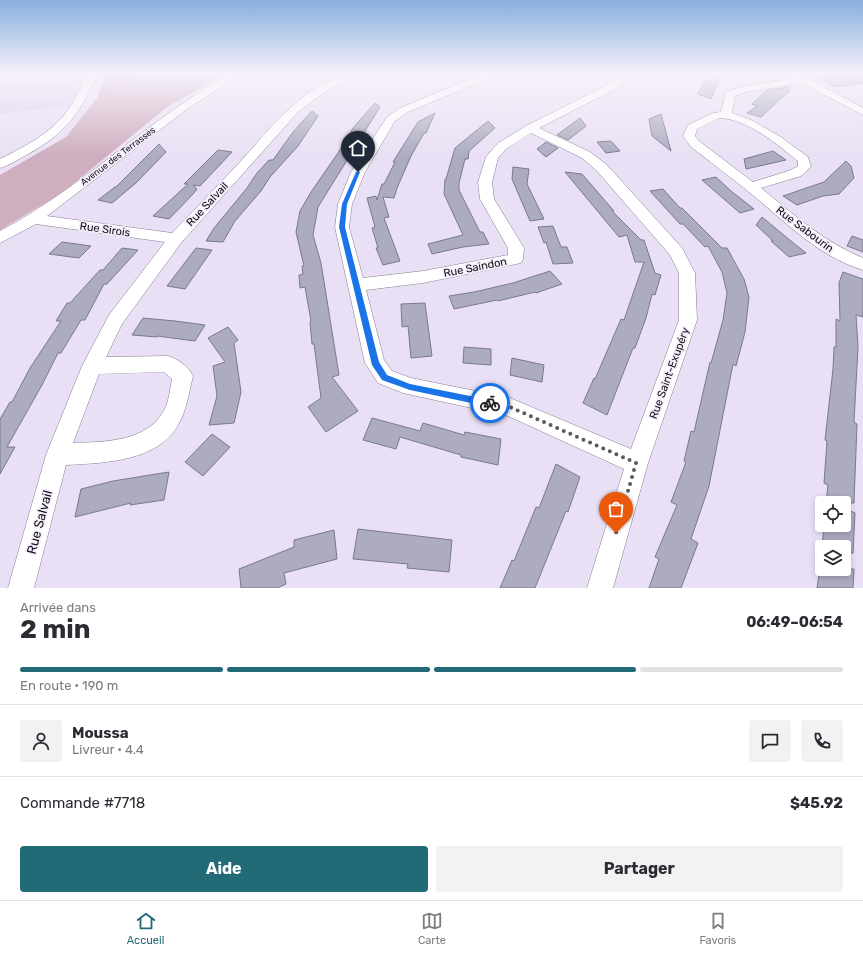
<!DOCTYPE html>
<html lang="fr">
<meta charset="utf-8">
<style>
:root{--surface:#fff;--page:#f2f2f3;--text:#2b2b33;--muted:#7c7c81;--line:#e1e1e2;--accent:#216a76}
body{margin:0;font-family:Rubik,sans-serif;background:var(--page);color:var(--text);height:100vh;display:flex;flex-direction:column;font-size:15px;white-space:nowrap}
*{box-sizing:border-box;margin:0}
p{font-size:13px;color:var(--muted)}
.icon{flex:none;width:22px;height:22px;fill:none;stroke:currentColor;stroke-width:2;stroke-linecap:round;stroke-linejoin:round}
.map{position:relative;height:588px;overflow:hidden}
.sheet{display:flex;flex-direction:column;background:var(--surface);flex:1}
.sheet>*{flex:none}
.tools{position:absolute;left:815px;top:496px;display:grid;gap:8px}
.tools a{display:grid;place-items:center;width:36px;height:36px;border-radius:4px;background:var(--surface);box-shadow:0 2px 6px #0003;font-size:20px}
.pin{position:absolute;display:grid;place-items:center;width:34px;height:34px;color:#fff;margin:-41px -17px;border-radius:50% 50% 50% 0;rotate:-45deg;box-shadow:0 0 4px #0007}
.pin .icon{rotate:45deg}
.courier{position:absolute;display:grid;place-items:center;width:40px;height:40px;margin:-20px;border:3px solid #1a73e8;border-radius:50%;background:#fff;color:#222;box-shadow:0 1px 5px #0007}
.overview em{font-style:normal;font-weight:700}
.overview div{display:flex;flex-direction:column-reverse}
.overview{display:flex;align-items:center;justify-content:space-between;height:68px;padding:0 20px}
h1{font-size:26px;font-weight:700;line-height:30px}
.bar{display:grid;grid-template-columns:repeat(4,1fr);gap:6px 4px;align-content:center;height:48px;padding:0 20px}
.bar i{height:5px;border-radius:3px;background:var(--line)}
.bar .on{background:var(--accent)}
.bar p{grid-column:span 4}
.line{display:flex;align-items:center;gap:10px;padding:0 20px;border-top:1px solid var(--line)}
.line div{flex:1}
.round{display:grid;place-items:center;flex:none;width:42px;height:42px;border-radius:4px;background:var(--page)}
.button{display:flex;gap:8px;margin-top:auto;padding:8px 20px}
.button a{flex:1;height:46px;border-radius:4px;background:var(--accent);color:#fff;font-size:16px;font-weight:700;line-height:46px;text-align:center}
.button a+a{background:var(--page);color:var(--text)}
.tab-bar{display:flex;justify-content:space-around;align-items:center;height:56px;border-top:1px solid var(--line);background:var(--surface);font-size:11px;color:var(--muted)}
.tab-bar a{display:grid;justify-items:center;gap:2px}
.tab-bar .on{color:var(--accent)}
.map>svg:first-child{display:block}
</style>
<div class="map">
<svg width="863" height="588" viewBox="0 0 863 588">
<rect width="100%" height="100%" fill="#eae0f5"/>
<!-- built -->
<path fill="#dfd2ee" d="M0,74H85L69,106L0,114Z"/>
<!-- green -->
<path fill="#ceaebf" d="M144,74H226L167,107L62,193L0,230V175L66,137L98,97Z"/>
<!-- forest -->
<path fill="#cda3ba" d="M105,74H144L98,97Z"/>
<!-- building -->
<g fill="#acabc0" stroke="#7a798d">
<path d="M813,74H863V83L836,87Z"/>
<path d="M721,75L711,99L698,94L704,82Z"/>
<path d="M789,87V91L761,117L747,113L757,106L752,104L767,90Z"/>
<path d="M375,103L380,107L318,207L313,235L321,263L339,375L332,377L358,411L326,432L308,407L321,398L314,344H312L310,322L311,321L305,287L300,288L299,275L303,274L302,266H304L296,232L300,211L311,192L338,153L353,128Z"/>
<path d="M312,111L318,116L298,146L270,177L261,191L235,221L223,242L206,241L214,228L247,188L257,173L269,160H273L293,132Z"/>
<path d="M435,113L426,133H424L411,156L397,188L394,198L383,197L389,217L384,218L400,261L383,265L376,248H378L372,228L375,227L367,198L376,196L377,200L382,184H384L395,162H393L418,122Z"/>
<path d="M661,114L671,151L652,136L649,119Z"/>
<path d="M580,118L586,126L568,140L557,135Z"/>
<path d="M488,121L495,128L469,151L468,159H465L459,183V190L480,232H483L489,244L463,247L432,254L428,244L463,235L444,194L445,179H446L455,148Z"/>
<path d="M611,141L620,151L606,153L597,142Z"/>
<path d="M546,142L558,148L546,157L537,149Z"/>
<path d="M159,144L166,152L136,183L112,203L98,200L115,187H116Z"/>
<path d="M218,150L232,152L200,186L193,185L197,189L194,193L169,219L153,216L188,184H184Z"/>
<path d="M773,151L786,160L746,169L744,159Z"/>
<path d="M846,161L851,166L854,178L839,194L823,196L797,205L783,196L824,182Z"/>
<path d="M513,167L529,169L527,184L544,219L530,221L512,179Z"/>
<path d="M565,172L582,174L614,211H612L641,240H644L655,273L661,275L655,295L652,294L646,318L635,348H633L607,415L583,403L594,378L595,379L621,319L624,320L644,262H635L627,235L619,237Z"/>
<path d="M716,177L731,191L754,209L740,213L702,180Z"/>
<path d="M663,189L680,208H682L722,248H727L744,279L749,297L745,332L736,366L733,364L709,486L691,539L698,543L681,588H649L659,559L655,557L677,505L671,502L686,462L684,461L691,431L694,432L710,362L711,363L723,320L727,293L722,272L708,246L705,247L683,224H680L650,191Z"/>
<path d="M762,217L786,237L806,253L789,257L771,241H773L756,225Z"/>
<path d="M553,226L561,247H567L573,263L553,264L546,242L544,243L538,227Z"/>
<path d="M852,236L863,240V252L847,246Z"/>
<path d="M62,242L91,246L79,258L49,254Z"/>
<path d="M122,248L138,250L107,284H104L85,320H81L61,353H58L42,385L7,447H15L0,474V419L10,402H12L30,368L61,321H56L67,303H70L100,270H103Z"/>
<path d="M196,248L212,250L185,289L167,286Z"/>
<path d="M550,271L562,284L536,293L535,292L498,301L497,300L454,309L449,296L474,292L513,283Z"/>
<path d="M843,272L863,279V317L856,315L858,347L854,422L857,424L854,503H826L828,485L824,483L827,441L825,440L833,369L834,347H836V319L840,321L839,283Z"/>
<path d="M425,303L432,356L411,358L408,326L402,327L401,304Z"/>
<path d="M143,318L175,321L205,325L195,341L157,336V337L132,335Z"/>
<path d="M228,327L238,340L234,343L241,392L234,423L209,425L217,396L213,366L225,362L208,338Z"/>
<path d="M464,347L491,349V365L463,363Z"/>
<path d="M512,358L544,365L542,382L510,375Z"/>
<path d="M372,418L420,431L423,423L464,435L465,432L501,439L498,465L461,457V455L400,437L396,449L363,440Z"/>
<path d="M212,434L230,447L203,476L185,462Z"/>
<path d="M556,464L580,477L568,512L566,511L535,588H500L512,560L514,561L536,507L539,508Z"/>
<path d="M169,472L164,500L130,505L131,503L75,517L81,489L113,481Z"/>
<path d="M844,508L855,513L853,553H844V547H822L824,525H844Z"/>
<path d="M358,529L452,540L449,572L407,568L408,564L353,559Z"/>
<path d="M334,530L337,559L284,573L286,584L277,588H241L239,569L294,547V540Z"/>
<path d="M820,569H854L853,588H817Z"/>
</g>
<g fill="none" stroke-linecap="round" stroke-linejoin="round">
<!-- minor casing -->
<g stroke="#857c8f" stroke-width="1">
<g id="minor">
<path d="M87,74H97C80,114 66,133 28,154C19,159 10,165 0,168V159C24,147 52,133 68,110C76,99 81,86 87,74Z"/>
<path d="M229,74H241L187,109L47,216L172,233C195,210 217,186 240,162C270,129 311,74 360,74L326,91L298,112L181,243L122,324L106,357L168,356C178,359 188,366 193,376C189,392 187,409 179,423C160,462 102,463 66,465L34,588H8L46,455L82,366L109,315L165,242L36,224L0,243V231C82,188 148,120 229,74ZM164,372L172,379C170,389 169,403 163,412C146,442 103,442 73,443L99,374Z"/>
<path d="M482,74H496L494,76L408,112L395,121L365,172L352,204L349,227L363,278L423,271L508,255V248L480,199L478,182L486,157L498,143L526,126L613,82L623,74H634L621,86L539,128L590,152L607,165L682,248L695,273L697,320L648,463L613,588H587L624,469L508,416L403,393L378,383L365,363L335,227L338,204L351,172L387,117L400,108ZM531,133L582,158L597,171L670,255L679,273V320L631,449L510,398L411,378L392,371L384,360L366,290L423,283L521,263L523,259L524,248L494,199L492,182L498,158L506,149Z"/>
<path d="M790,74H800L863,108V115L802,83L746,92L735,96L732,113L751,120L781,137L808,157L811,167L801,176L761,188C793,214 824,242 863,258V270C820,257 787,224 754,196C733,179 712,163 691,147L683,136L688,125L713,113L721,112L726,92L744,86L793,79L791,77ZM719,118C746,118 778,145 798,161V166L791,170L753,182L699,141L695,136L697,129Z"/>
</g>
</g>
<!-- minor -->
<use href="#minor" fill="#fff" fill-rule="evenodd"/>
</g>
<!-- sky -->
<linearGradient id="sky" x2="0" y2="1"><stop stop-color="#88afdd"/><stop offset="0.47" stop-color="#f6f1fa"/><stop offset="1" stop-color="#f6f1fa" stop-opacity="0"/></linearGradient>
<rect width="863" height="156" fill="url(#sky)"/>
<!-- route -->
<path fill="#1a73e8" d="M358,171L360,172L347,204L345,227L379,362L387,375L410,384L490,400L494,403L493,406L490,407L410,390L382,380L372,365L339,227L342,204L356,172Z"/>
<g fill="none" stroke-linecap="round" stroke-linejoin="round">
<!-- done -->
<path stroke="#5e5864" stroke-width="4" stroke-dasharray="0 7.2" d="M490,403L510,407L636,463L616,533"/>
</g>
<g text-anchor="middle" stroke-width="3.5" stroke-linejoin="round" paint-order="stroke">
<!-- far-street labels -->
<g font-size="9" fill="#130f16" stroke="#f5effc">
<text transform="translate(118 156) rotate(-37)" y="3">Avenue des Terrasses</text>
</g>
<!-- street labels -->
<g font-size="11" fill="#130f16" stroke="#f5effc">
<text transform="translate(207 204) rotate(-47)" y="4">Rue Salvail</text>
<text transform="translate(105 229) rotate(8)" y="4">Rue Sirois</text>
<text transform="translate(805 229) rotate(37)" y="4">Rue Sabourin</text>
<text transform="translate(475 267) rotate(-11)" y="4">Rue Saindon</text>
<text transform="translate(669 373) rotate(-70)" y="4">Rue Saint-Exupéry</text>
</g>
<!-- near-street labels -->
<g font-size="13" fill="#130f16" stroke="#f5effc">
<text transform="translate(39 522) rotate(-75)" y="5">Rue Salvail</text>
</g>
</g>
</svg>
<div class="tools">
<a><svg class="icon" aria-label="locate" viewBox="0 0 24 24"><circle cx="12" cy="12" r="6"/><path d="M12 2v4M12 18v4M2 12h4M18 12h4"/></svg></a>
<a><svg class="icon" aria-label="layers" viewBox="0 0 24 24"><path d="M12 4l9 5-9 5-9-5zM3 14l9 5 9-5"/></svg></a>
</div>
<div class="pin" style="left:616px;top:533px;background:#ea580c"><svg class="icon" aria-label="bag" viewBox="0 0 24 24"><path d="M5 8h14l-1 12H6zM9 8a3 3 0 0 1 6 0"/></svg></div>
<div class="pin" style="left:358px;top:172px;background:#1f2937"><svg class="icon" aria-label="home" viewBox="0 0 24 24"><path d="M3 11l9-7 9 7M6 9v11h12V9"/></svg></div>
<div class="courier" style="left:490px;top:403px"><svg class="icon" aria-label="bike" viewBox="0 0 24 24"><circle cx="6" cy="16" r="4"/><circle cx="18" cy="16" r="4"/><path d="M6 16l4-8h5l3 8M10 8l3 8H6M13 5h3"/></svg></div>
</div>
<section class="sheet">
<div class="overview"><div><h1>2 min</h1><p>Arrivée dans</p></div><em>06:49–06:54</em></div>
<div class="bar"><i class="on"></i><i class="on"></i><i class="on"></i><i></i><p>En route · 190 m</p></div>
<div class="line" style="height:72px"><a class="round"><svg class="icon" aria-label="person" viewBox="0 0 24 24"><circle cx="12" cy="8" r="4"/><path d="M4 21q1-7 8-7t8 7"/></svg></a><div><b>Moussa</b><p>Livreur · 4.4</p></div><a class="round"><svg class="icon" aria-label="chat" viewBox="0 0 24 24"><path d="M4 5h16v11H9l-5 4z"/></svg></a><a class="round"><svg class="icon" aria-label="phone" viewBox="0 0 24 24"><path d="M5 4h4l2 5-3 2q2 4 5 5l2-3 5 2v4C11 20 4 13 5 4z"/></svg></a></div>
<div class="line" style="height:52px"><div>Commande #7718</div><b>$45.92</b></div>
<div class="button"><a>Aide</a><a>Partager</a></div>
</section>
<nav class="tab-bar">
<a class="on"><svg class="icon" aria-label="home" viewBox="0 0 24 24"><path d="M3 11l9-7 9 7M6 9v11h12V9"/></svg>Accueil</a>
<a><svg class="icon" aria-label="map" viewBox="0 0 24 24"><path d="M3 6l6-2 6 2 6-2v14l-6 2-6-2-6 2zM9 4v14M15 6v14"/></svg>Carte</a>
<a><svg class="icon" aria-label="saved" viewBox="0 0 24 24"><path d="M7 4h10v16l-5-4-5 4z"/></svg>Favoris</a>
</nav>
